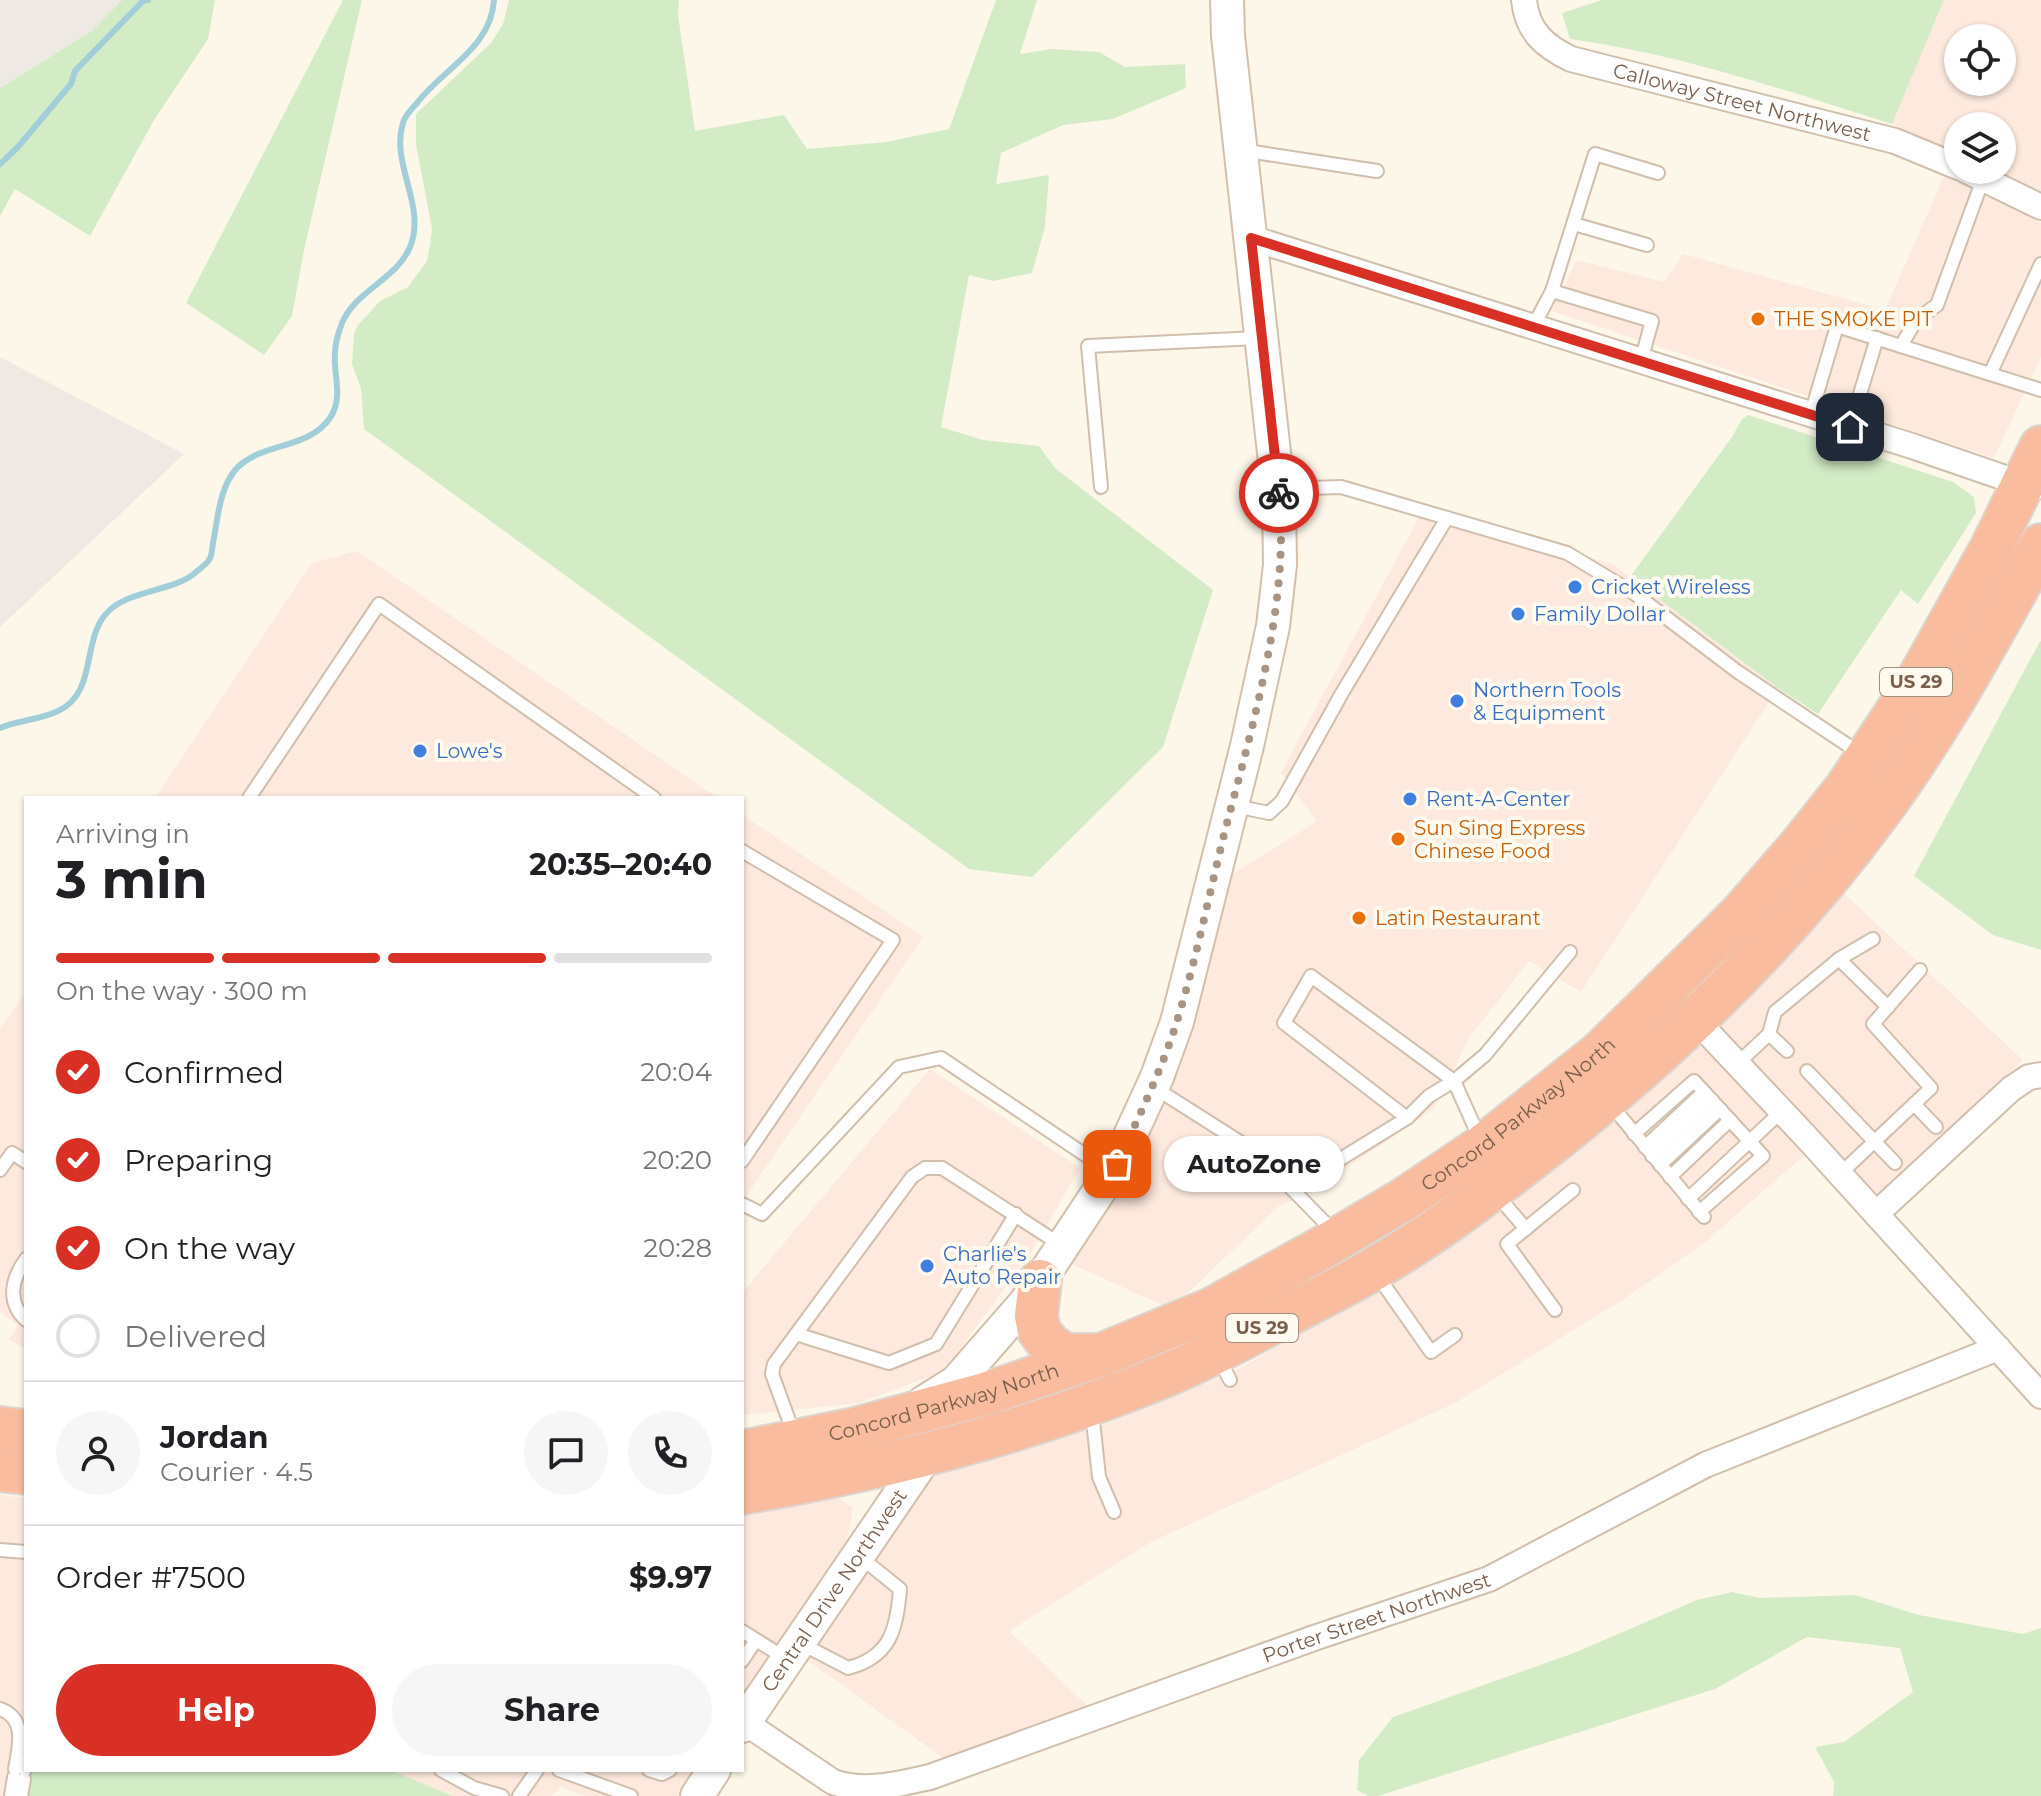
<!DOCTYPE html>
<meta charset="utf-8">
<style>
:root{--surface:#fff;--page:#f6f6f6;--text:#202124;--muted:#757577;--line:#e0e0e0;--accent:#d93025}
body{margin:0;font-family:Montserrat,sans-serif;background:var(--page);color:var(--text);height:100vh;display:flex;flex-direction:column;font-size:30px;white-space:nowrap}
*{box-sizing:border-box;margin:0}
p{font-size:26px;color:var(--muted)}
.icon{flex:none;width:44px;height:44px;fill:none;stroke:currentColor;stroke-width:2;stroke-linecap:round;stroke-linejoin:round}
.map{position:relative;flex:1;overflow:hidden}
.side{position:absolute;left:24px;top:796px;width:720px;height:976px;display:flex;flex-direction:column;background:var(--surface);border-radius:0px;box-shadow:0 2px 6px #0004}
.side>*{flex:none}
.controls{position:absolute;left:1944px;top:24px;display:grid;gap:16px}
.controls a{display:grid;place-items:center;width:72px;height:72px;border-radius:50%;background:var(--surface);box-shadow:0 2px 6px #0004;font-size:40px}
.pin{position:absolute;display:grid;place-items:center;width:68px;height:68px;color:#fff;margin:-34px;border-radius:16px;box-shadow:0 4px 12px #0006}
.courier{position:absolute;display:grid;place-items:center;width:80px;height:80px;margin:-40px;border:6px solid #d93025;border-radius:50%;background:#fff;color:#222;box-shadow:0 2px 10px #0007}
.bubble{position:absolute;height:56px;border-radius:28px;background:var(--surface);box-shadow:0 2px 6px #0004;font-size:26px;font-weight:700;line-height:56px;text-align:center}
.head em{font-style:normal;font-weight:700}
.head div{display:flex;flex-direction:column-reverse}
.head{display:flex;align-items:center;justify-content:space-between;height:136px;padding:0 32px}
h1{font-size:52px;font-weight:700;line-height:60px}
.bar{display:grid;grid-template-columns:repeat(4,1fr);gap:12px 8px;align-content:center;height:96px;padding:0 32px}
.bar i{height:10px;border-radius:6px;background:var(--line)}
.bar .on{background:var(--accent)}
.bar p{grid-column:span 4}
.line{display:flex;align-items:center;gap:20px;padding:0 32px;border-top:2px solid var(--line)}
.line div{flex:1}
.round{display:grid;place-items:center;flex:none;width:84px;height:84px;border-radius:42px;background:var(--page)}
ol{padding:0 32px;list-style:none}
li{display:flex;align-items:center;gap:24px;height:88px}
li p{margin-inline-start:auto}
li .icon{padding:8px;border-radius:50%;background:var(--accent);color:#fff;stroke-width:4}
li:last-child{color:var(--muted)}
li i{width:44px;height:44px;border:4px solid var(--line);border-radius:50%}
.primary-button{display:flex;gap:16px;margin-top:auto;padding:16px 32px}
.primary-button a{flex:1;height:92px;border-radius:48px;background:var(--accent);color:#fff;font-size:32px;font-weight:700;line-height:92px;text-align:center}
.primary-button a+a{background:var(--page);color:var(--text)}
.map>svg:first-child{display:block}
</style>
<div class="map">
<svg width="2041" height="1796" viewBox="0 0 2041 1796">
<rect width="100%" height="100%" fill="#fdf7e9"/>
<!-- commercial -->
<g fill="#fde9dd" fill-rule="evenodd">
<path d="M1944,0H2041V200L1982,170H2002V126H1958V158L1892,124ZM1958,38H2002V82H1958Z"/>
<path d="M1946,172L2041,223V357L1994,458L1552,311L1577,260L1664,282L1683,254L1885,310Z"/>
<path d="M1426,505L1614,565L1778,688L1581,992L1529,961L1469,1038L1434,1109L1312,1192L1278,1207L1171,1309L1067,1262L1225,879L1317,821L1281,772Z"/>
<path d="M357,551L718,798H155L312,563Z"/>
<path d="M742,814L923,937L742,1202Z"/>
<path d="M1837,887L2023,1060L1875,1204L1818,1143L1703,1244L1621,1301L1455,1403L1151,1542L1009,1631L1092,1710L947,1761L802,1656L892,1521L918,1496L936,1474L1106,1424L1235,1371L1410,1269L1501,1210L1563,1161L1700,1040Z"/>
<path d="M26,991V1350L9,1339L18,1325L0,1312V1029Z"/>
<path d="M930,1069L1080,1168L1032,1251L944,1371L859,1403L742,1415V1293Z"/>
<path d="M0,1495L26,1498V1770H32L26,1796H0Z"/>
<path d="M838,1497L853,1508L846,1546L742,1705V1509Z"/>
<path d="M390,1770H699L682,1796H585L561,1787L551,1796H453Z"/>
</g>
<!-- industrial -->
<g fill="#eee9e2">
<path d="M0,0H122L92,31L0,88Z"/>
<path d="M0,357L184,454L0,627Z"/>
</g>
<!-- green -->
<g fill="#d3ecc6">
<path d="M122,0H215L208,39L154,120L90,236L15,189L0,216V88L92,31Z"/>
<path d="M343,0H362L304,250L292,316L264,355L186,303Z"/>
<path d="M509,0H679L678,15L695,131L784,115L807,149L886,142L949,129L996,0H1037L1020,54L1051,49L1099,52L1125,67L1185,64L1186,88L1113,119L1063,125L1001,153L996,184L1049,175L1045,227L1032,273L993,281L969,275L941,427L983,440L1039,446L1055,468L1213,590L1163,747L1032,877L969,869L364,429L361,389L352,364L354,334L358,325L380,301L408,287L427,261L430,245L432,229L416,144V114L491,43L503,24Z"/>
<path d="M1602,0H1944L1892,124C1787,91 1680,54 1570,39L1562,13Z"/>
<path d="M1748,415L1953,482L1974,497L1976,513L1918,604L1901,590L1818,714L1778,688L1630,577L1732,437L1742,419Z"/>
<path d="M2040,641L2041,642V950L1993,935L1914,876Z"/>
<path d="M1732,1592L1760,1598L1855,1595L1919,1615L2023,1634L2041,1628V1796H1833L1834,1782L1815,1747L1844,1742L1913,1692L1900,1648L1807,1637L1715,1689L1378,1796H1368L1357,1790L1359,1760L1393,1717L1574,1653L1697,1600Z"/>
<path d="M32,1770H390L453,1796H26Z"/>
</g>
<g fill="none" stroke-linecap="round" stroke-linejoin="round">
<!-- stream -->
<g stroke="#a2ceda" stroke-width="6">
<path d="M0,164L17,148L71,84L75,71L143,1L148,0"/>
<path d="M0,728C18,720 40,720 58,711C100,692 79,634 112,608C135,590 175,590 195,573C199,569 206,565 209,560C212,556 212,549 213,543C218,518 219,489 236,469C261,442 308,450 330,418C344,397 333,375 335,353C335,344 339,331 342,323C355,291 397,279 410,247C427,206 390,164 403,123C405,115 412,109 417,103C444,68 491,48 494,0"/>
</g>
<!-- lane casing -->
<g stroke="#d0bfad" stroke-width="16">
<g id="lane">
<path d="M1241,150L1377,171"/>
<path d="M1574,224L1647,245"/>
<path d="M1533,327L1552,291"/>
<path d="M1901,346L1916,320L1937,305L1983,179"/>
<path d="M1641,361L1652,321L1552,291L1595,154L1658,173"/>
<path d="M1990,374L2041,264"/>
<path d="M1811,414L1837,326L2041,390"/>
<path d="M1850,427L1877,338"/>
<path d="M1101,487L1088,346L1258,338"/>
<path d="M1280,489L1341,487L1567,553L1635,594L1738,672L1861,754"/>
<path d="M249,798L379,604L654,798"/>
<path d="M1235,806L1269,813L1282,801L1342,693L1447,518"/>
<path d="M742,851L893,940L742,1161"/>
<path d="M1839,959L1888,1007"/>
<path d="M1769,1034L1787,1051"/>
<path d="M1737,1064L1769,1034L1775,1012L1839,959L1873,939"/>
<path d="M1807,1071L1895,1163"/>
<path d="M1155,1088L1270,1161L1292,1189L1407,1118L1284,1023L1311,976L1454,1081L1480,1139"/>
<path d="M1914,1104L1936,1127"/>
<path d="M1611,1105L1704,1217"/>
<path d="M1407,1118L1429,1096L1454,1081L1485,1055L1570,952"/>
<path d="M1634,1134L1694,1081L1763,1156L1699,1212"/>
<path d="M1645,1147L1704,1092"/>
<path d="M1652,1156L1712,1100"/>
<path d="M1660,1165L1720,1109"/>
<path d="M0,1170L12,1153L26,1162"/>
<path d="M1840,1174L1931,1088L1873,1024L1920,970"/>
<path d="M1670,1177L1730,1120"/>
<path d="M1292,1189L1335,1233"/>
<path d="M1497,1195L1526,1229"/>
<path d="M1688,1199L1782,1111"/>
<path d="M742,1204L762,1214L899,1067L941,1058L1109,1171"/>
<path d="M26,1259C12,1278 6,1302 26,1320"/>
<path d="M1377,1275L1431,1352L1455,1335"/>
<path d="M1555,1310L1507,1244L1573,1190"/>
<path d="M796,1334L889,1363L936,1344L1016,1214"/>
<path d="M1219,1358L1230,1380"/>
<path d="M1092,1411L1099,1477L1114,1512"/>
<path d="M794,1434L772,1374L774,1364L912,1177L925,1168H942L1061,1245"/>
<path d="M0,1550L26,1552"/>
<path d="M742,1631L785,1658"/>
<path d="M802,1644L848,1668C891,1657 897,1628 900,1589L859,1556"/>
<path d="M742,1661L756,1640"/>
<path d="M0,1709C27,1718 19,1747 15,1769"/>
<path d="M25,1770L26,1760"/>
<path d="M441,1770L474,1788L502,1796"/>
<path d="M559,1770L631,1796"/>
<path d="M649,1770L662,1774L670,1770"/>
<path d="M11,1796L14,1777"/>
<path d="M21,1796L24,1779"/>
<path d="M519,1796L537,1770"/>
</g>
</g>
<!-- street casing -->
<g stroke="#d0bfad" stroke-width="28">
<g id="street">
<path id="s1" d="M1524,0C1527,31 1544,46 1571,59L1895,141L1958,167"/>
<path d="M1965,170L2041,207"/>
<path d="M1251,238L1912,446L2034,488"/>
<path d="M1695,1019L1809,1140L2041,1396"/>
<path d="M1876,1214L2011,1089L2029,1077L2041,1075"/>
<path id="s2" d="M744,1722L833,1782C864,1793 899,1784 930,1777L1314,1638L1489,1579L1705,1465L1998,1348"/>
</g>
</g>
<!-- secondary casing -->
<g stroke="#d3c0ab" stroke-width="36">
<g id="secondary">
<path d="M924,1402L956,1382L1025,1303L1117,1164L1157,1077L1177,1022L1247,746L1273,626L1280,565L1279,498L1228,36L1227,0"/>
<path id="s3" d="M742,1726L928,1453"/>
<path d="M697,1796L714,1770"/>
</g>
</g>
<!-- highway casing -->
<g stroke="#dcd5d0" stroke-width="46">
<g id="highway">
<path d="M1040,1281L1036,1316L1039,1331L1050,1345L1066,1355H1100"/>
<path d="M0,1428L26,1431"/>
<path id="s4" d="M742,1452L855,1429L985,1394L1101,1355L1212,1309L1327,1245L1406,1198L1483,1146L1601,1052L1740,915L1800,846L1847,787L1919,678L1991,549L2041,447"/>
<path d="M0,1470L26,1473"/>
<path d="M742,1493C883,1469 1022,1434 1154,1380C1198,1363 1241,1339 1283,1317C1312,1302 1343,1287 1372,1270C1427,1239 1480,1199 1530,1160C1660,1060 1783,944 1880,811C1941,728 1991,636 2041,545"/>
</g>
</g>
<!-- lane -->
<use href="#lane" stroke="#fff" stroke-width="12"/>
<!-- street -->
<use href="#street" stroke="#fff" stroke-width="24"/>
<!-- secondary -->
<use href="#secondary" stroke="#fff" stroke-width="32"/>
<!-- highway -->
<use href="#highway" stroke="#f9bc9f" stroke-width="42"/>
</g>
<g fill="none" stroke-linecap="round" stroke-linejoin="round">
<!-- done -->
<path stroke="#a79482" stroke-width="8" stroke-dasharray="0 14.4" d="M1117,1164C1138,1118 1161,1072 1176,1024C1197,958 1210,889 1227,823C1254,721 1290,598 1279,493"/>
<!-- route -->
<path stroke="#d93025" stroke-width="10" d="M1279,493L1251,238L1850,427"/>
</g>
<!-- markers -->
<g fill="#e8710a" stroke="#fffaf0" stroke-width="3">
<circle cx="1758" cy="319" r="8"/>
<circle cx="1398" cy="839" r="8"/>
<circle cx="1359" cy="918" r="8"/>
</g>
<g fill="#3f7fe0" stroke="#fffaf0" stroke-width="3">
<circle cx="1575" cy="587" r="8"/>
<circle cx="1518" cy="614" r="8"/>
<circle cx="1457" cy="701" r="8"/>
<circle cx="420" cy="751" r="8"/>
<circle cx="1410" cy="799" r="8"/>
<circle cx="927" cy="1266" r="8"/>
</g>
<g text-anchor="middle" stroke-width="8" stroke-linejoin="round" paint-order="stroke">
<!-- shield labels -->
<g fill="#fffaf0" stroke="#a18e7c" stroke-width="2">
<rect x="1880" y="668" width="72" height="28" rx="6"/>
<rect x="1226" y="1314" width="72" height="28" rx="6"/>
</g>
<g font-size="18" font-weight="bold" fill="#795f4b">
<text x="1916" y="688">US 29</text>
<text x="1262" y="1334">US 29</text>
</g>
<!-- street labels -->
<g font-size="20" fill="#795f4b" stroke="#fffaf0">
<text dy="7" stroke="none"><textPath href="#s1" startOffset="256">Calloway Street Northwest</textPath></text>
<text dy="7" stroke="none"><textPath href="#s4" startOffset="856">Concord Parkway North</textPath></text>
<text dy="7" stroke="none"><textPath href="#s4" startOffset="208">Concord Parkway North</textPath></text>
<text dy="7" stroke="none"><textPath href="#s3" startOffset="164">Central Drive Northwest</textPath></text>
<text dy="7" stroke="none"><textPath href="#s2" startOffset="680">Porter Street Northwest</textPath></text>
</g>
<!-- food labels -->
<g font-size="20" fill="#c56008" stroke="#fffaf0" text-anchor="start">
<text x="1774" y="326">THE SMOKE PIT</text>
<text x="1414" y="835">Sun Sing Express<tspan x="1414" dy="23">Chinese Food</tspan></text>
<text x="1375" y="925">Latin Restaurant</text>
</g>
<!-- shop labels -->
<g font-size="20" fill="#366cbe" stroke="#fffaf0" text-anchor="start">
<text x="1591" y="594">Cricket Wireless</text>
<text x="1534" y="621">Family Dollar</text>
<text x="1473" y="697">Northern Tools<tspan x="1473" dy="23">&amp; Equipment</tspan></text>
<text x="436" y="758">Lowe's</text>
<text x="1426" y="806">Rent-A-Center</text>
<text x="943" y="1261">Charlie's<tspan x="943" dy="23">Auto Repair</tspan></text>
</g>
</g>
</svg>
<div class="controls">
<a><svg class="icon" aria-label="locate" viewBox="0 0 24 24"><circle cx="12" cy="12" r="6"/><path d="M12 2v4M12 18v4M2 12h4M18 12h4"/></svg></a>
<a><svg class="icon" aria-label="layers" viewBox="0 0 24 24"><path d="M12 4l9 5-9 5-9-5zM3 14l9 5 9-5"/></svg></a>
</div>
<div class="pin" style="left:1117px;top:1164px;background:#ea580c"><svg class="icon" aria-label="bag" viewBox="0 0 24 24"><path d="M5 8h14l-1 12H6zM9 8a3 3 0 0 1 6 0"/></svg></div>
<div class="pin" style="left:1850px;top:427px;background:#1f2937"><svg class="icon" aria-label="home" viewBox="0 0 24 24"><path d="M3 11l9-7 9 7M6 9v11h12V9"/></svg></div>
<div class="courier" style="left:1279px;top:493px"><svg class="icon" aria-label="bike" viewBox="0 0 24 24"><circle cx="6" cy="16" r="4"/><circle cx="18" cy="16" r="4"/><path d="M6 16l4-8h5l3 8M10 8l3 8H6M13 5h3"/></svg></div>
<div class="bubble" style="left:1164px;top:1136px;width:180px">AutoZone</div>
<section class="side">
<div class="head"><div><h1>3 min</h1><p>Arriving in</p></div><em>20:35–20:40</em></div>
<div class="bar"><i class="on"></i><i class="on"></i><i class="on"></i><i></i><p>On the way · 300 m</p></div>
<ol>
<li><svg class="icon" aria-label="check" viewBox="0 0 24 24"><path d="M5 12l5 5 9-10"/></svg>Confirmed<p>20:04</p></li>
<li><svg class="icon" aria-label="check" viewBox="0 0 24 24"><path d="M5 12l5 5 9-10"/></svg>Preparing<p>20:20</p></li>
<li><svg class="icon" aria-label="check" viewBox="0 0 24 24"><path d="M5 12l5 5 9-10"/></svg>On the way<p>20:28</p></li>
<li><i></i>Delivered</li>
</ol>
<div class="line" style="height:144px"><a class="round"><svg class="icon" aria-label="person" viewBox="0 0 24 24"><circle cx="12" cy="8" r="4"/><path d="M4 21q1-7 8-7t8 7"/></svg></a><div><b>Jordan</b><p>Courier · 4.5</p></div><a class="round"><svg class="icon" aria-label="chat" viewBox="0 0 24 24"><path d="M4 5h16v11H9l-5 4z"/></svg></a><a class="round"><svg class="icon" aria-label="phone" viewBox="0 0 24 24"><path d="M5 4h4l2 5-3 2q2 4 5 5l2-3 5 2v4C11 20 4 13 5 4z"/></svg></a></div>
<div class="line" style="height:104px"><div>Order #7500</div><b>$9.97</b></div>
<div class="primary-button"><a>Help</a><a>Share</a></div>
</section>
</div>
